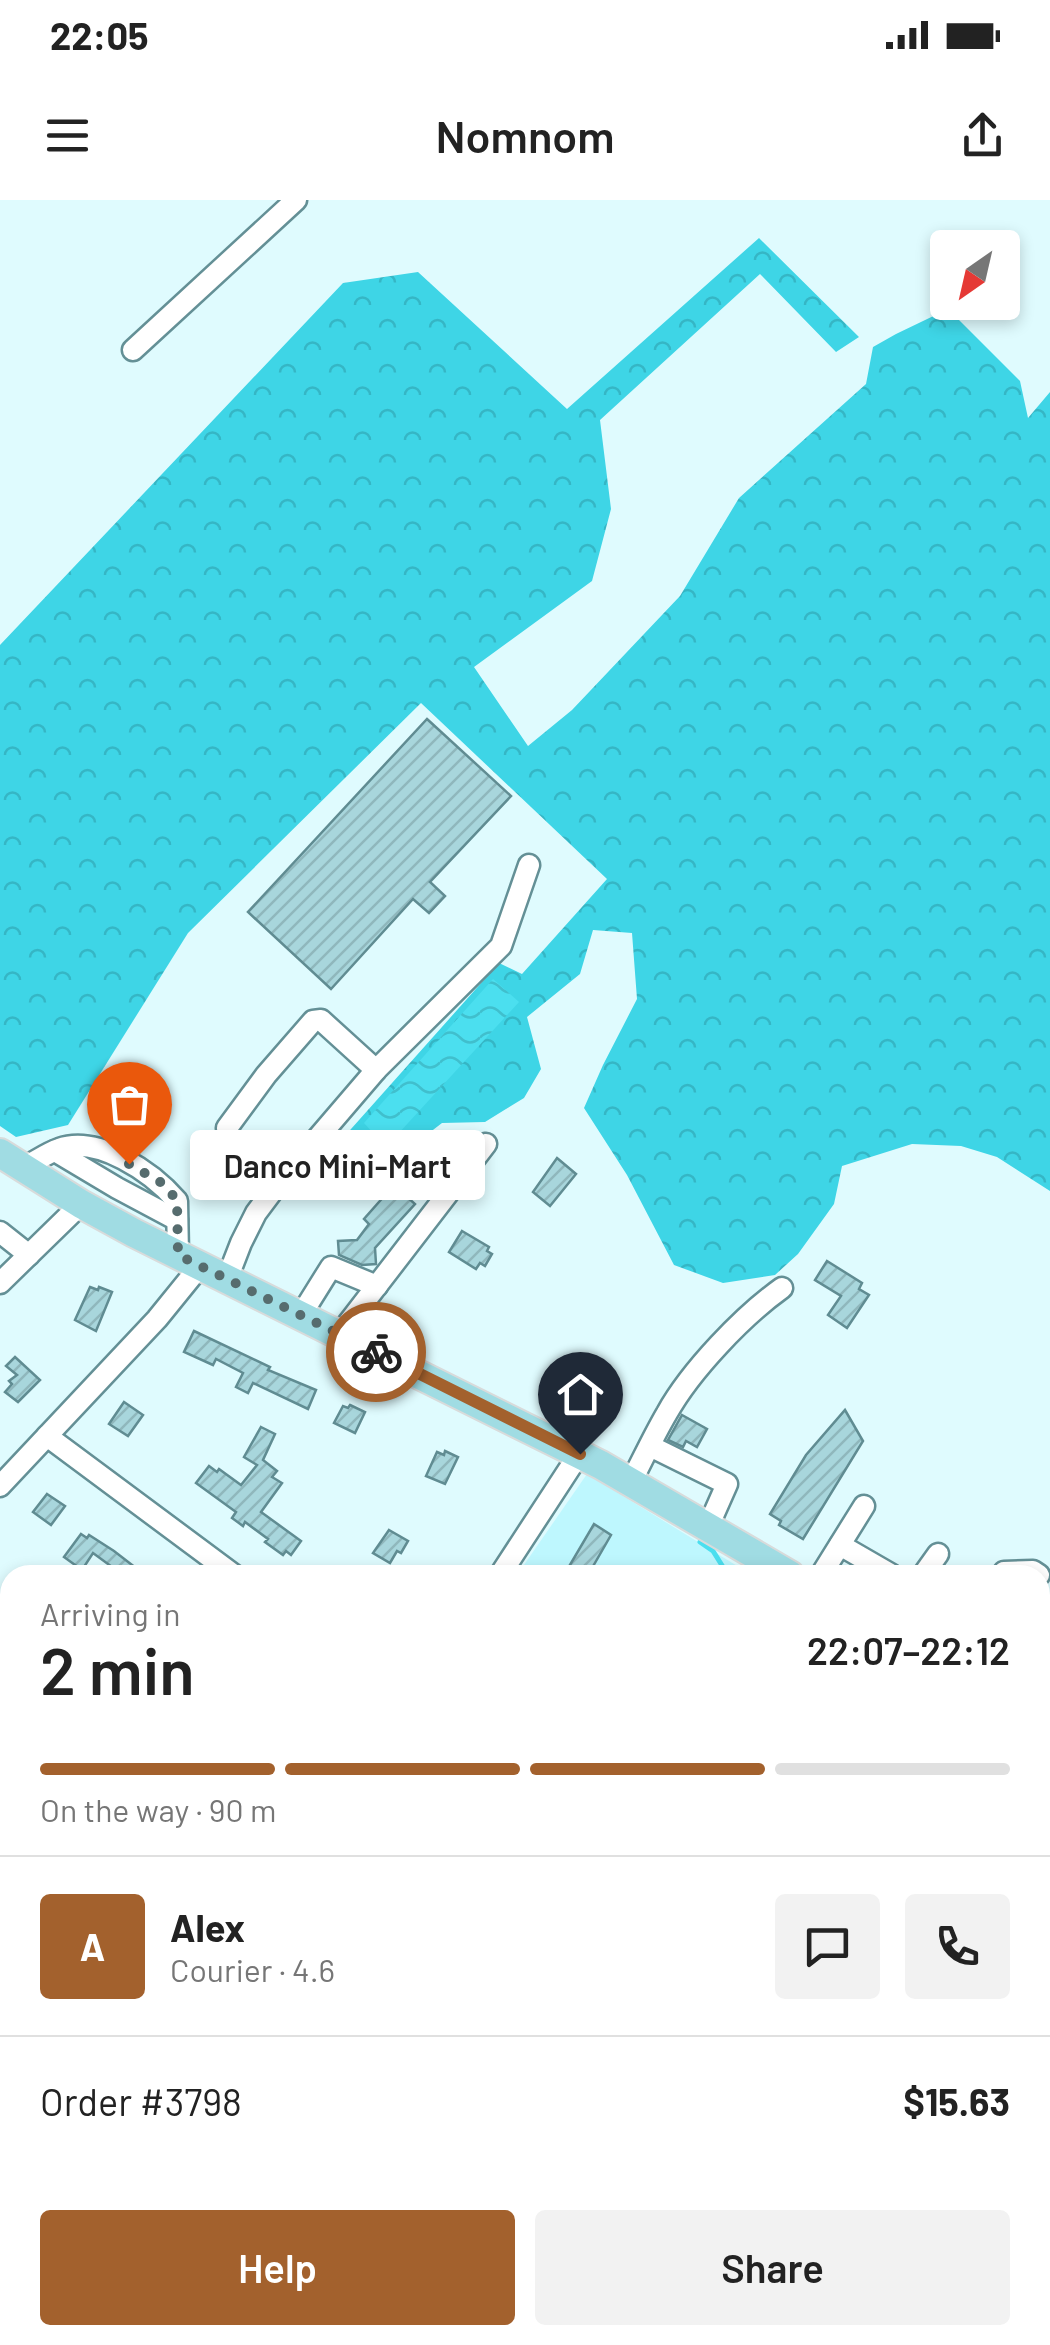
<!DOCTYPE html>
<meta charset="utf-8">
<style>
:root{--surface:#fff;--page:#f2f2f2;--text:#222;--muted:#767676;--line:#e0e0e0;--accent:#a3612d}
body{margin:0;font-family:Barlow,sans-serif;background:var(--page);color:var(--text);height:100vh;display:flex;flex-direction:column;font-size:38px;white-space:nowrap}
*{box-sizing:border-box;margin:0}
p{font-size:32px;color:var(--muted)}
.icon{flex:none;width:55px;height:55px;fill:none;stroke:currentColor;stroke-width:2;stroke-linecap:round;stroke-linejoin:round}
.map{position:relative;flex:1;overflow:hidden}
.panel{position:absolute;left:0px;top:1365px;width:1050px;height:780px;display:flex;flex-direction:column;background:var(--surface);border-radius:30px 30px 0 0;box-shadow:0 5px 15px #0003}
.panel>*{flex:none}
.needle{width:65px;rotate:214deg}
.buttons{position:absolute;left:930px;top:30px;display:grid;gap:20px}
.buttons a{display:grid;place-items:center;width:90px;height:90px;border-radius:10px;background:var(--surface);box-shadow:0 5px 15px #0003;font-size:50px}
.pin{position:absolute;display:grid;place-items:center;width:85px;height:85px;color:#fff;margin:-102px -42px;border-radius:50% 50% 50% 0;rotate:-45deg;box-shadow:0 0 10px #0007}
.pin .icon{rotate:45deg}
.courier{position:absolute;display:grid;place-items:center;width:100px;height:100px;margin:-50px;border:8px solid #a3612d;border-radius:50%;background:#fff;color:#222;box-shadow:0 2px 12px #0007}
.bubble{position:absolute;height:70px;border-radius:10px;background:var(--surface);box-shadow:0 5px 15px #0003;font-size:32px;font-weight:600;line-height:70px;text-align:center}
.summary em{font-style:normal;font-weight:600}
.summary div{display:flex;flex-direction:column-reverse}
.summary{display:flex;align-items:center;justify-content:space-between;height:170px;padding:0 40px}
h1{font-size:65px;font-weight:600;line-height:75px}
.bar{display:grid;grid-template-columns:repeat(4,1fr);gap:15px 10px;align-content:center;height:120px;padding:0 40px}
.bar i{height:12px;border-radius:8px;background:var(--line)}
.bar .on{background:var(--accent)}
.bar p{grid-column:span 4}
.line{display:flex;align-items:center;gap:25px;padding:0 40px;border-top:2px solid var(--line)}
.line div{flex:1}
.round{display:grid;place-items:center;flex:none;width:105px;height:105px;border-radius:10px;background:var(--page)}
.cta{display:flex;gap:20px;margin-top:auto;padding:20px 40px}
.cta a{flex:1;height:115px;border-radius:10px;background:var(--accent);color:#fff;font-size:40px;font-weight:600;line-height:115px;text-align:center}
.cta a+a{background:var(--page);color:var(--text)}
.status{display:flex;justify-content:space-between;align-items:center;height:70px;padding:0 50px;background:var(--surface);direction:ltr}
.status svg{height:28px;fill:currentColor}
header{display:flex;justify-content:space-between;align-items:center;height:130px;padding:0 40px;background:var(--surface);font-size:45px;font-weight:600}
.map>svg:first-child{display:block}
</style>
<div class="status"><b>22:05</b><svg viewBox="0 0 49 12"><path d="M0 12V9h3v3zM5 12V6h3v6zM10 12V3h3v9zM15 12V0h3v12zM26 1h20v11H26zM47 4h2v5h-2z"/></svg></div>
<header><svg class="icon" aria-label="menu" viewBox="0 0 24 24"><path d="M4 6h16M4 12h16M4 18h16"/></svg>Nomnom<svg class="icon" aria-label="share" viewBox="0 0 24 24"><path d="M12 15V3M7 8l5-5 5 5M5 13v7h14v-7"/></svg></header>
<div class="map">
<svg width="1050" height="2145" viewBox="0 0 1050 2145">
<defs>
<pattern id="forest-crowns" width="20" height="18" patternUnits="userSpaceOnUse" patternTransform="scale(2.5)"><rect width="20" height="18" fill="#3ed5e6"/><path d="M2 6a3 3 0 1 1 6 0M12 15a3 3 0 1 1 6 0" fill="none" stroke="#35b6c5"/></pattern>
<pattern id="water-waves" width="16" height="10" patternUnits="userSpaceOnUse" patternTransform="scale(2.5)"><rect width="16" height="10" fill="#4bdfef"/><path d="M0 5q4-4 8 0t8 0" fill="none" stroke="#40bfcd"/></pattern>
<pattern id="building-hatch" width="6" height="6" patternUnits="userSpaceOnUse" patternTransform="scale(2.5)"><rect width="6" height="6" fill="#a8d6dc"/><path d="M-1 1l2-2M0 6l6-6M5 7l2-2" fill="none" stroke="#8fb7bc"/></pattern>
</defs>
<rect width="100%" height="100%" fill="#dffbfe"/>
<!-- built -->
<g fill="#bef7fe">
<path d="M587,1274L752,1375H517Z"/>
<path d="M1040,1553L1050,1559V1823L1040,1817Z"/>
<path d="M1050,2034V2145H972L979,2135H1040V2049Z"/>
</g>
<!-- forest -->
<path fill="url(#forest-crowns)" d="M759,38L859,137L836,152L760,74L600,220L611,309L592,381L474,467L528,546L572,510L680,396L739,298L866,184L873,147L896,134L948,109L1020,181L1028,218L1050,192V991L997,957L961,946L912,944L842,966L834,1004L798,1054L775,1075L723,1083L674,1065L627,975L584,908L603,865L637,799L632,733L593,730L580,774L527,817L541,869L524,898L485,922L442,923L377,973L343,938L499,763L522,774L607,679L421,503L188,733L68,925L16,937L0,926V445L343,83L418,72L567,209Z"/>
<!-- water -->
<path fill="url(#water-waves)" d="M493,779L519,802L386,947L364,923Z"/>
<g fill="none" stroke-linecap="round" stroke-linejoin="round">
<!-- stream -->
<path stroke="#4bdfef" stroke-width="5" d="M700,1342L713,1351L728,1375"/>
</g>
<!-- building -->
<g fill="url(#building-hatch)" stroke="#608c92" stroke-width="2.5">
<path d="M427,519L511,596L430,682L445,696L429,713L413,699L331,789L248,712Z"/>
<path d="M557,958L576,974L550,1006L533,992Z"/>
<path d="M394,985L415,1004L375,1048L376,1064L362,1065L339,1055L338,1041L357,1040L369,1024L364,1019Z"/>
<path d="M462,1031L489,1047L487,1051L492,1054L485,1066L480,1063L476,1069L449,1052Z"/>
<path d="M827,1061L862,1083L859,1089L869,1095L847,1128L828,1115L841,1096L815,1080Z"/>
<path d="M90,1087L98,1090L99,1087L112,1092L96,1131L75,1120Z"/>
<path d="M194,1131L270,1167L268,1170L316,1190L308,1209L253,1183L248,1193L236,1187L243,1173L216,1159L213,1165L184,1152Z"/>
<path d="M15,1157L40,1180L18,1202L5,1192L12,1184L9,1181L17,1175L6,1166Z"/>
<path d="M124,1202L143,1215L128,1236L109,1224Z"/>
<path d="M350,1205L365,1212L355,1233L334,1223L343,1206L348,1208Z"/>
<path d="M845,1210L863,1241L803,1339L779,1325L781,1321L770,1314L806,1255Z"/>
<path d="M682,1215L707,1229L697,1247L686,1241L683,1247L668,1240Z"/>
<path d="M261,1227L275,1234L263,1260L277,1271L272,1277L282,1283L261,1312L301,1341L291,1355L286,1351L283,1355L265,1342L268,1339L245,1322L243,1326L232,1318L236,1312L196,1283L209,1266L217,1272L219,1269L241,1285L257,1265L244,1257Z"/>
<path d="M445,1251L458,1257L445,1284L426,1276L437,1252L444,1255Z"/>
<path d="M47,1294L65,1306L51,1325L33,1312Z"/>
<path d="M594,1324L611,1335L588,1375H564Z"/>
<path d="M389,1330L408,1341L401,1353L397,1351L390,1363L373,1353Z"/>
<path d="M81,1334L87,1338L89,1335L114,1351L145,1375H123L93,1353L82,1370L64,1357Z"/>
</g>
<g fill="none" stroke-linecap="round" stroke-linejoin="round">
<!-- minor casing -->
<g stroke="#649096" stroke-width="25">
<g id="minor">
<path d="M133,150L296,0"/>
<path d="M55,951L117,988L177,1020"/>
<path d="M23,968C35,962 47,953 59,949C98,935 152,972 177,1001L178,1055"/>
<path d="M274,989L229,944L227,928L266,875L313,821L321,820L376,870"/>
<path d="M0,1032L29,1055"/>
<path d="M227,1079L241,1043L256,1013L274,989L376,870L501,746L529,665"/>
<path d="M0,1083L81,1004"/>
<path d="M301,1115L331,1067L377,1086"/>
<path d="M339,1135L486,944"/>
<path d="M47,1236L234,1375"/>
<path d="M650,1246L727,1284L708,1327"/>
<path d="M631,1282C643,1259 654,1235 667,1213C691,1170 743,1116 782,1088"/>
<path d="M0,1286L157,1119L200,1066"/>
<path d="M840,1345L892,1375"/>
<path d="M500,1375L579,1254"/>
<path d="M821,1375L864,1306"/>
<path d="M923,1375L938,1354"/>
<path d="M1002,1375L1004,1372L1033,1371L1039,1375"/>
<path d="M1040,1470L1050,1469"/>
<path d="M0,1552L10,1560"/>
<path d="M0,1866L10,1875"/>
<path d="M0,2106L10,2091"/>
<path d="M366,2135L380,2145"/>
<path d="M825,2135L838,2145"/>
<path d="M628,2145L636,2135"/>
</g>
</g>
<!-- major casing -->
<g stroke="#d8dbdb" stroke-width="32">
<g id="major">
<path d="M0,953L81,1004L134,1033L601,1265L790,1375"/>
<path d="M1040,1524L1050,1531"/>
</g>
</g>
<!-- minor -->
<use href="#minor" stroke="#fff" stroke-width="20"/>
<!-- major -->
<use href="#major" stroke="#a0dce3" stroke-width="28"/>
</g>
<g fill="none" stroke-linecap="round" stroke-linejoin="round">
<!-- done -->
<path stroke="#566c6e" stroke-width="10" stroke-dasharray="0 18" d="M129,964L162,983L177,1000L178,1055L376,1152"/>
<!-- route -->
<path stroke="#a3612d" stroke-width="12" d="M376,1152L580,1254"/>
</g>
</svg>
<div class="buttons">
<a><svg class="needle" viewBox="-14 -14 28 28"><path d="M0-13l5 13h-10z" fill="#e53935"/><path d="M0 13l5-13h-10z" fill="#767676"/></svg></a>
</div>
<div class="pin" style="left:129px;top:964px;background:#ea580c"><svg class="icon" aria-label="bag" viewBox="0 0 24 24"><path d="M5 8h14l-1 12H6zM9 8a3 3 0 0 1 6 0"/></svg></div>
<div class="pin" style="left:580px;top:1254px;background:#1f2937"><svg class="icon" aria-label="home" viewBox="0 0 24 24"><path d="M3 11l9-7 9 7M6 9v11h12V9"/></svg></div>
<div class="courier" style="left:376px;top:1152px"><svg class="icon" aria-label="bike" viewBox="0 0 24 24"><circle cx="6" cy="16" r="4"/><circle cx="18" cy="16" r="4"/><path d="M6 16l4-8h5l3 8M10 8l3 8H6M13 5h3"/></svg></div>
<div class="bubble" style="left:190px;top:930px;width:295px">Danco Mini-Mart</div>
<section class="panel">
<div class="summary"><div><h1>2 min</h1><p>Arriving in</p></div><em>22:07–22:12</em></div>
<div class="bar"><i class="on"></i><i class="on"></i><i class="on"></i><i></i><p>On the way · 90 m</p></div>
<div class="line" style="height:180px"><b class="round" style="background:var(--accent);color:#fff">A</b><div><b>Alex</b><p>Courier · 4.6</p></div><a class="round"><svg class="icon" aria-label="chat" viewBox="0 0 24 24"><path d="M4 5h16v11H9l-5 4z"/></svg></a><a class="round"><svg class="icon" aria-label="phone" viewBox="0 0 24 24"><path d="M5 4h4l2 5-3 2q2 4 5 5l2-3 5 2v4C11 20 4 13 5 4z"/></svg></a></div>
<div class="line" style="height:130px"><div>Order #3798</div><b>$15.63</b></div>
<div class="cta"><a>Help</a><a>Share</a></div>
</section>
</div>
